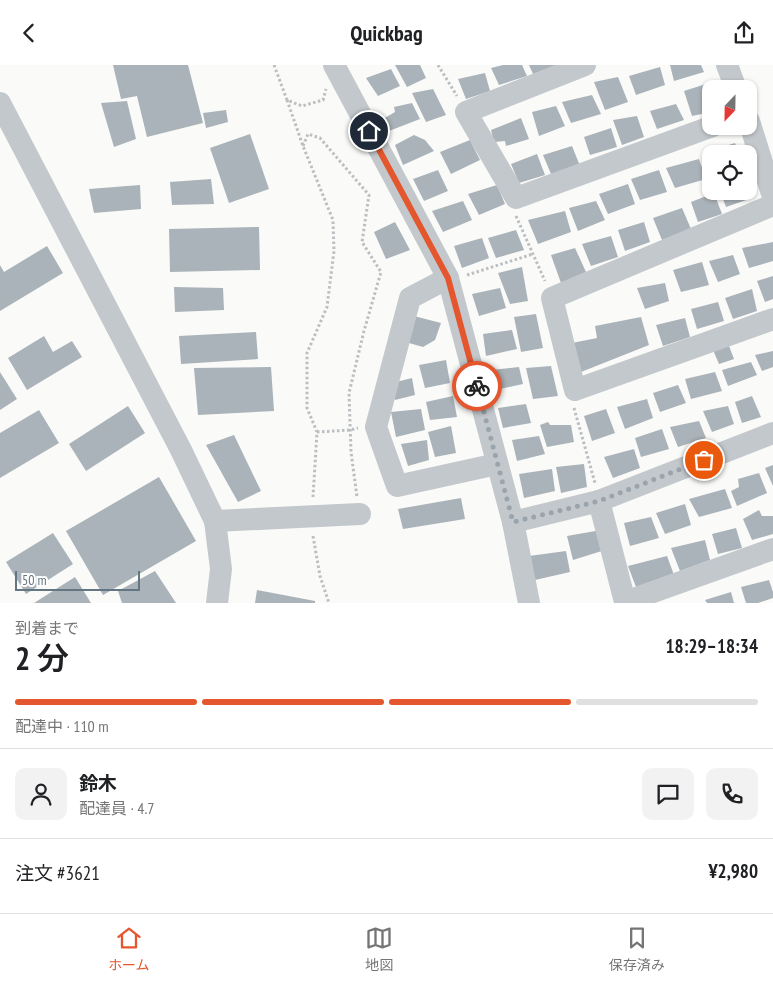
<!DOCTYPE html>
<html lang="ja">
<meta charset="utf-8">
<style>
:root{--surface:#fff;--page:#f2f2f2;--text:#202124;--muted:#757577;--line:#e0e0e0;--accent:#e4572e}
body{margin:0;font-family:"PT Sans Narrow","Noto Sans JP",sans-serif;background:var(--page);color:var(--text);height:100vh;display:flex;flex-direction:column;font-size:19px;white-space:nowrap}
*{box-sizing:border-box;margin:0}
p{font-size:16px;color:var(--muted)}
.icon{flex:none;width:28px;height:28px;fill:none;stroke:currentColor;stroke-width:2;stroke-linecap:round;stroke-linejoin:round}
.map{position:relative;height:538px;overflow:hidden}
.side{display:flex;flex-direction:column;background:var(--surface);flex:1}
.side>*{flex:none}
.needle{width:32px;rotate:202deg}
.tools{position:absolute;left:702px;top:15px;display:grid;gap:10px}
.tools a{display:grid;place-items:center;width:55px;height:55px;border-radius:10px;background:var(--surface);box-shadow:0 1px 4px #0004;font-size:25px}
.scale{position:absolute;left:15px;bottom:12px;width:125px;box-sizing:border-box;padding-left:5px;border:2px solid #657683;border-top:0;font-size:14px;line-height:18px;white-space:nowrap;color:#657683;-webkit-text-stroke:4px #fff;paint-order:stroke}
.pin{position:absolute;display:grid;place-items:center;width:42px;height:42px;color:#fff;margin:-21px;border:2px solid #fff;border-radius:50%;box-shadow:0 1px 5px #0007}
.courier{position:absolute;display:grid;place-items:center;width:50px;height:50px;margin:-25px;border:4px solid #e4572e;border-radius:50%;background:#fff;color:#222;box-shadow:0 1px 6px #0007}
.headline em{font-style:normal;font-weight:600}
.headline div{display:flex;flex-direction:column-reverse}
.headline{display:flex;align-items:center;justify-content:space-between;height:85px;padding:0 15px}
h1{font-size:32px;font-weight:600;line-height:38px}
.bar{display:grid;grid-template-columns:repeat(4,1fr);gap:8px 5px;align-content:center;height:60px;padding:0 15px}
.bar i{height:6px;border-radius:4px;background:var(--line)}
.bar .active{background:var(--accent)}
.bar p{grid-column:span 4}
.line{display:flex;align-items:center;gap:12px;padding:0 15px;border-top:1px solid var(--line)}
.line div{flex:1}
.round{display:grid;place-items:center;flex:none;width:52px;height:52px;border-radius:10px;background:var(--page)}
header{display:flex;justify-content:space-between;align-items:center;height:65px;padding:0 15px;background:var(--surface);font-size:22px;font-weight:600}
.dock{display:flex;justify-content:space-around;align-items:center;height:70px;border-top:1px solid var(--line);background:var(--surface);font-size:14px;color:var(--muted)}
.dock a{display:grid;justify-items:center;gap:2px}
.dock .active{color:var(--accent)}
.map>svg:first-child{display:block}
</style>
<header><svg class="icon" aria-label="back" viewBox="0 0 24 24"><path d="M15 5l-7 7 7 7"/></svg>Quickbag<svg class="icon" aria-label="share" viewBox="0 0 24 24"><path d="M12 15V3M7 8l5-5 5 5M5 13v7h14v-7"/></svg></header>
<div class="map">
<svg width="773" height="538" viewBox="0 0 773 538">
<rect width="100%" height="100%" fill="#fafaf8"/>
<!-- building -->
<g fill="#aab3b9">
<path d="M113,0H188L203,58L147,72L137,31L121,34Z"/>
<path d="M395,0H420L426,13L407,22Z"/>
<path d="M503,0H522L527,11L499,20L491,3Z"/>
<path d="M529,0H559L533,9Z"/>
<path d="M670,0H701L704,7L674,16Z"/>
<path d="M660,2L665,20L636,30L629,11Z"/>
<path d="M391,4L400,21L378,31L366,13Z"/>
<path d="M485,8L490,26L466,34L458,14Z"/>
<path d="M618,12L628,37L605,45L594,17Z"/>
<path d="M709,18L711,24V47L692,51L684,26Z"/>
<path d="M433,24L446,50L426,57L412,28Z"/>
<path d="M592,30L601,49L571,58L562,37Z"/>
<path d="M127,36L136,74L114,82L101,38Z"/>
<path d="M412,38L420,54L389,66L383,54L395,47L394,42Z"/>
<path d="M676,39L684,55L657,64L650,46Z"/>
<path d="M556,41L565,61L539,71L532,47Z"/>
<path d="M226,45L228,57L206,63L203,48Z"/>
<path d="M637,51L644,72L622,80L613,55Z"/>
<path d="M521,53L529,74L506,81L505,76L494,77L491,65Z"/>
<path d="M611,63L617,82L590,90L584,72Z"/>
<path d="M250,69L269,124L229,138L210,83Z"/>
<path d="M414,70L425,75L434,86L403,100L395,80Z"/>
<path d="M470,75L480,95L451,109L440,87Z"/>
<path d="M735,78L739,89H711V108H709L703,88Z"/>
<path d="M572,81L580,101L551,109L543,90Z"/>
<path d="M537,89L545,110L519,118L511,99Z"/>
<path d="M699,94L706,114L675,123L666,103Z"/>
<path d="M438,105L448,126L424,136L413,114Z"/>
<path d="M659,105L667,127L640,135L631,114Z"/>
<path d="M211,114L214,139L172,140L170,117Z"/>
<path d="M628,119L635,139L608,149L599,129Z"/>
<path d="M140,120L141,144L94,148L89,124Z"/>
<path d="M497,120L505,139L479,150L468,129Z"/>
<path d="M720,126H750L752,133L726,142Z"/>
<path d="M714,128L722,149L698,157L691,137Z"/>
<path d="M463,136L472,155L443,167L432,146Z"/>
<path d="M596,136L605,155L578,166L569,143Z"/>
<path d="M682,143L691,164L662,175L653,153Z"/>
<path d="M565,146L571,167L538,179L528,155Z"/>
<path d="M395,157L410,185L386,194L374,167Z"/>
<path d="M644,157L650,177L625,186L618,165Z"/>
<path d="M259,162L260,205L170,207L169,164Z"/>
<path d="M516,165L524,185L496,193L488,173Z"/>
<path d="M611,171L618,192L591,201L582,179Z"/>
<path d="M482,173L489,193L462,203L454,181Z"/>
<path d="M773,177V196L749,203L742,183Z"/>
<path d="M47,181L63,208L0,246V200L4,207Z"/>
<path d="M575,183L586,207L561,218L551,190Z"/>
<path d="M733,190L740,209L718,217L709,196Z"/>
<path d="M702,197L709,220L681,227L673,205Z"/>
<path d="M522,202L528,236L510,239L498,208Z"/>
<path d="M773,211V234L765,237L757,216Z"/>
<path d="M665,218L669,236L645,244L637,223Z"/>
<path d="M174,222L223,223L224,245L175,247Z"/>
<path d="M500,223L506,243L479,251L472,229Z"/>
<path d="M752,224L757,246L733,254L725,233Z"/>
<path d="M718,237L724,256L697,264L691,244Z"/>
<path d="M536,249L543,283L521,287L514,252Z"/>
<path d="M410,250L441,258L435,275L423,282L402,276Z"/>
<path d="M641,252L649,280L581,307L572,278L597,273L595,261Z"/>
<path d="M685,253L690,272L663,281L656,260Z"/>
<path d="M512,265L517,284L486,291L483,269Z"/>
<path d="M256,267L258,294L181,299L179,271Z"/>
<path d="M44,271L53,287L72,276L82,292L27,325L8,293Z"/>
<path d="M729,281L734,294L719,299L713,285Z"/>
<path d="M773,286V302L762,306L755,290Z"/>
<path d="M446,295L450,318L425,323L419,300Z"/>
<path d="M751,297L757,310L728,321L722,305Z"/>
<path d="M551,301L558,331L533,334L526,303Z"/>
<path d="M271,302L274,346L198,350L194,303Z"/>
<path d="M519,302L523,319L495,325L491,305Z"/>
<path d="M0,307L17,334L0,345Z"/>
<path d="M715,307L722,326L691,334L685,314Z"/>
<path d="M412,313L415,330L395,335L392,318Z"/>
<path d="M678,320L686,338L660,347L653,328Z"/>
<path d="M453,331L457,352L430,355L426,337Z"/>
<path d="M752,331L761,352L742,358L735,337Z"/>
<path d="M647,334L653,353L625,364L617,342Z"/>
<path d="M526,339L531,358L503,363L498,343Z"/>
<path d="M128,341L145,368L86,406L69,379Z"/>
<path d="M728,341L734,359L712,367L703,346Z"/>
<path d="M421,344L425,365L396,372L391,347Z"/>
<path d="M606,344L615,368L592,376L584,351Z"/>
<path d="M39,345L59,378L0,413V368Z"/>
<path d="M699,356L706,373L678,382L670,362Z"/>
<path d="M548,357L550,360H571L574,377L547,382L540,360Z"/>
<path d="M451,361L456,388L435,392L428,367Z"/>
<path d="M662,364L669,384L641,392L635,373Z"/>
<path d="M234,370L261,426L238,437L206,380Z"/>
<path d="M539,371L545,389L517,396L512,375Z"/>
<path d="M427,375L429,395L408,401L401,379Z"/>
<path d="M634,384L640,403L613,413L604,392Z"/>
<path d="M584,399L587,422L561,428L556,402Z"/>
<path d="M773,400V421L765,403Z"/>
<path d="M552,404L555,426L524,433L519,409Z"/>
<path d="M759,408L767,428L737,441L731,426L739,422L738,414Z"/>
<path d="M159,412L196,476L103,530L66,466Z"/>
<path d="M725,424L732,443L699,452L689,434Z"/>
<path d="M461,433L465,454L403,464L398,444Z"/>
<path d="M685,439L691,460L665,469L656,448Z"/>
<path d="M759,445L762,451H773V469L752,475L743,454Z"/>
<path d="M651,452L659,473L630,481L624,458Z"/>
<path d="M736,463L742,483L718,489L712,469Z"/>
<path d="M601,465L605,485L573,495L567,471Z"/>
<path d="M53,468L73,499L26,529L6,497Z"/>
<path d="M705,475L710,495L680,506L671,483Z"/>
<path d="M566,486L570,507L535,515L529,491Z"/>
<path d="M667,491L674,510L636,522L628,501Z"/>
<path d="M155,506L176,538H122L118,526Z"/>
<path d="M75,512L91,538H34Z"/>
<path d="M769,515L773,527V533L758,538H746L741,522Z"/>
<path d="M257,525L315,536V538H255Z"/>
<path d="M731,527L734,538H707L705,535Z"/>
</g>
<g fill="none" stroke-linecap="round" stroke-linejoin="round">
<!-- path -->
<g stroke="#bbbfc2" stroke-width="3" stroke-dasharray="2.5 2.5" stroke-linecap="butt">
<path d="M274,0L287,35L302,41L323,35L326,24"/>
<path d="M438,0L457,31"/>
<path d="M287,35L303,81L333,155L334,186L327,242L307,288V343L317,367L313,432"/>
<path d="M303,81L308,69L320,73L369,130L362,177L381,207L364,266L349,328L351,387L357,432"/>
<path d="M516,151L545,216"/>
<path d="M467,210L533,189"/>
<path d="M574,343L595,418"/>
<path d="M317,367L350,365L358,363"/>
<path d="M313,471L320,511L329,538"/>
</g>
<!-- minor -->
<g stroke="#c3c8cc" stroke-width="22">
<path d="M334,0L448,213L513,457L529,538"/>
<path d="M585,0L466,47L516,133L713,61"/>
<path d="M727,0L736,24"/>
<path d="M0,38L181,385L215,456L221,504L217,538"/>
<path d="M749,56L773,132"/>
<path d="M773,140L552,233L575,325L773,254"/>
<path d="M448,213L410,233L376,362L397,421L497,399"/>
<path d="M599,436L625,537L773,484"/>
<path d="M215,456L360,449"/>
<path d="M513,457L599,436L773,368"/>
</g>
</g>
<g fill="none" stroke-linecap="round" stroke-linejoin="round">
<!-- done -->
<path stroke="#99a4ac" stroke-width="5" stroke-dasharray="0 9" d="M477,321L513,457L599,436L704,395"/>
<!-- route -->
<path stroke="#e4572e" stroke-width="6" d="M369,66L448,213L477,321"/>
</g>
</svg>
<div class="tools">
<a><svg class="needle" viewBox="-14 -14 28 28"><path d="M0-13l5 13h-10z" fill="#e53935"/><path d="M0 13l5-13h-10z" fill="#757577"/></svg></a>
<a><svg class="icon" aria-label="locate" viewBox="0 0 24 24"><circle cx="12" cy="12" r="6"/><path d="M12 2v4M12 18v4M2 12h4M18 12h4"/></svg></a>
</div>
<div class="scale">50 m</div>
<div class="pin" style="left:704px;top:395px;background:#ea580c"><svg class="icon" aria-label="bag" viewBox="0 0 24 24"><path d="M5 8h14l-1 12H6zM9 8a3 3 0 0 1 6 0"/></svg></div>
<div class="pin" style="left:369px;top:66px;background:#1f2937"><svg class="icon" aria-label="home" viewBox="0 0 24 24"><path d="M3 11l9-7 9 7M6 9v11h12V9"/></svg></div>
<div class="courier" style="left:477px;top:321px"><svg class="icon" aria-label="bike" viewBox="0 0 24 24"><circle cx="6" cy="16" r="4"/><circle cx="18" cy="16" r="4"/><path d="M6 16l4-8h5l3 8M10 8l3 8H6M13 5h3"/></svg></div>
</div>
<section class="side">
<div class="headline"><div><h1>2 分</h1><p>到着まで</p></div><em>18:29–18:34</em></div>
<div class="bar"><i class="active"></i><i class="active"></i><i class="active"></i><i></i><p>配達中 · 110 m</p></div>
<div class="line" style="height:90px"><a class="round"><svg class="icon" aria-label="person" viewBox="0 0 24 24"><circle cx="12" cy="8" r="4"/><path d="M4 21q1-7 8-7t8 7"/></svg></a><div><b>鈴木</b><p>配達員 · 4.7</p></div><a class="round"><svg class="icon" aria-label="chat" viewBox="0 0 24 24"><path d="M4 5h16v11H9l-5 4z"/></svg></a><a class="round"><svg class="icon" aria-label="phone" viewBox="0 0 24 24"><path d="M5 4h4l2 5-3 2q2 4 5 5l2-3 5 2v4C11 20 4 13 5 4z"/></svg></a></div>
<div class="line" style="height:65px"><div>注文 #3621</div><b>¥2,980</b></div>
</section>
<nav class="dock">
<a class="active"><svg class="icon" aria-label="home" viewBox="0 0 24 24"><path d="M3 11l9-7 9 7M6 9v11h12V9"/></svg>ホーム</a>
<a><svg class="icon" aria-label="map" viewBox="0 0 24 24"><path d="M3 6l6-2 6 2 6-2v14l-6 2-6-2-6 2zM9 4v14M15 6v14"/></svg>地図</a>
<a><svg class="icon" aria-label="saved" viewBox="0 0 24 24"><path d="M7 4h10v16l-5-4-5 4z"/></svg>保存済み</a>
</nav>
